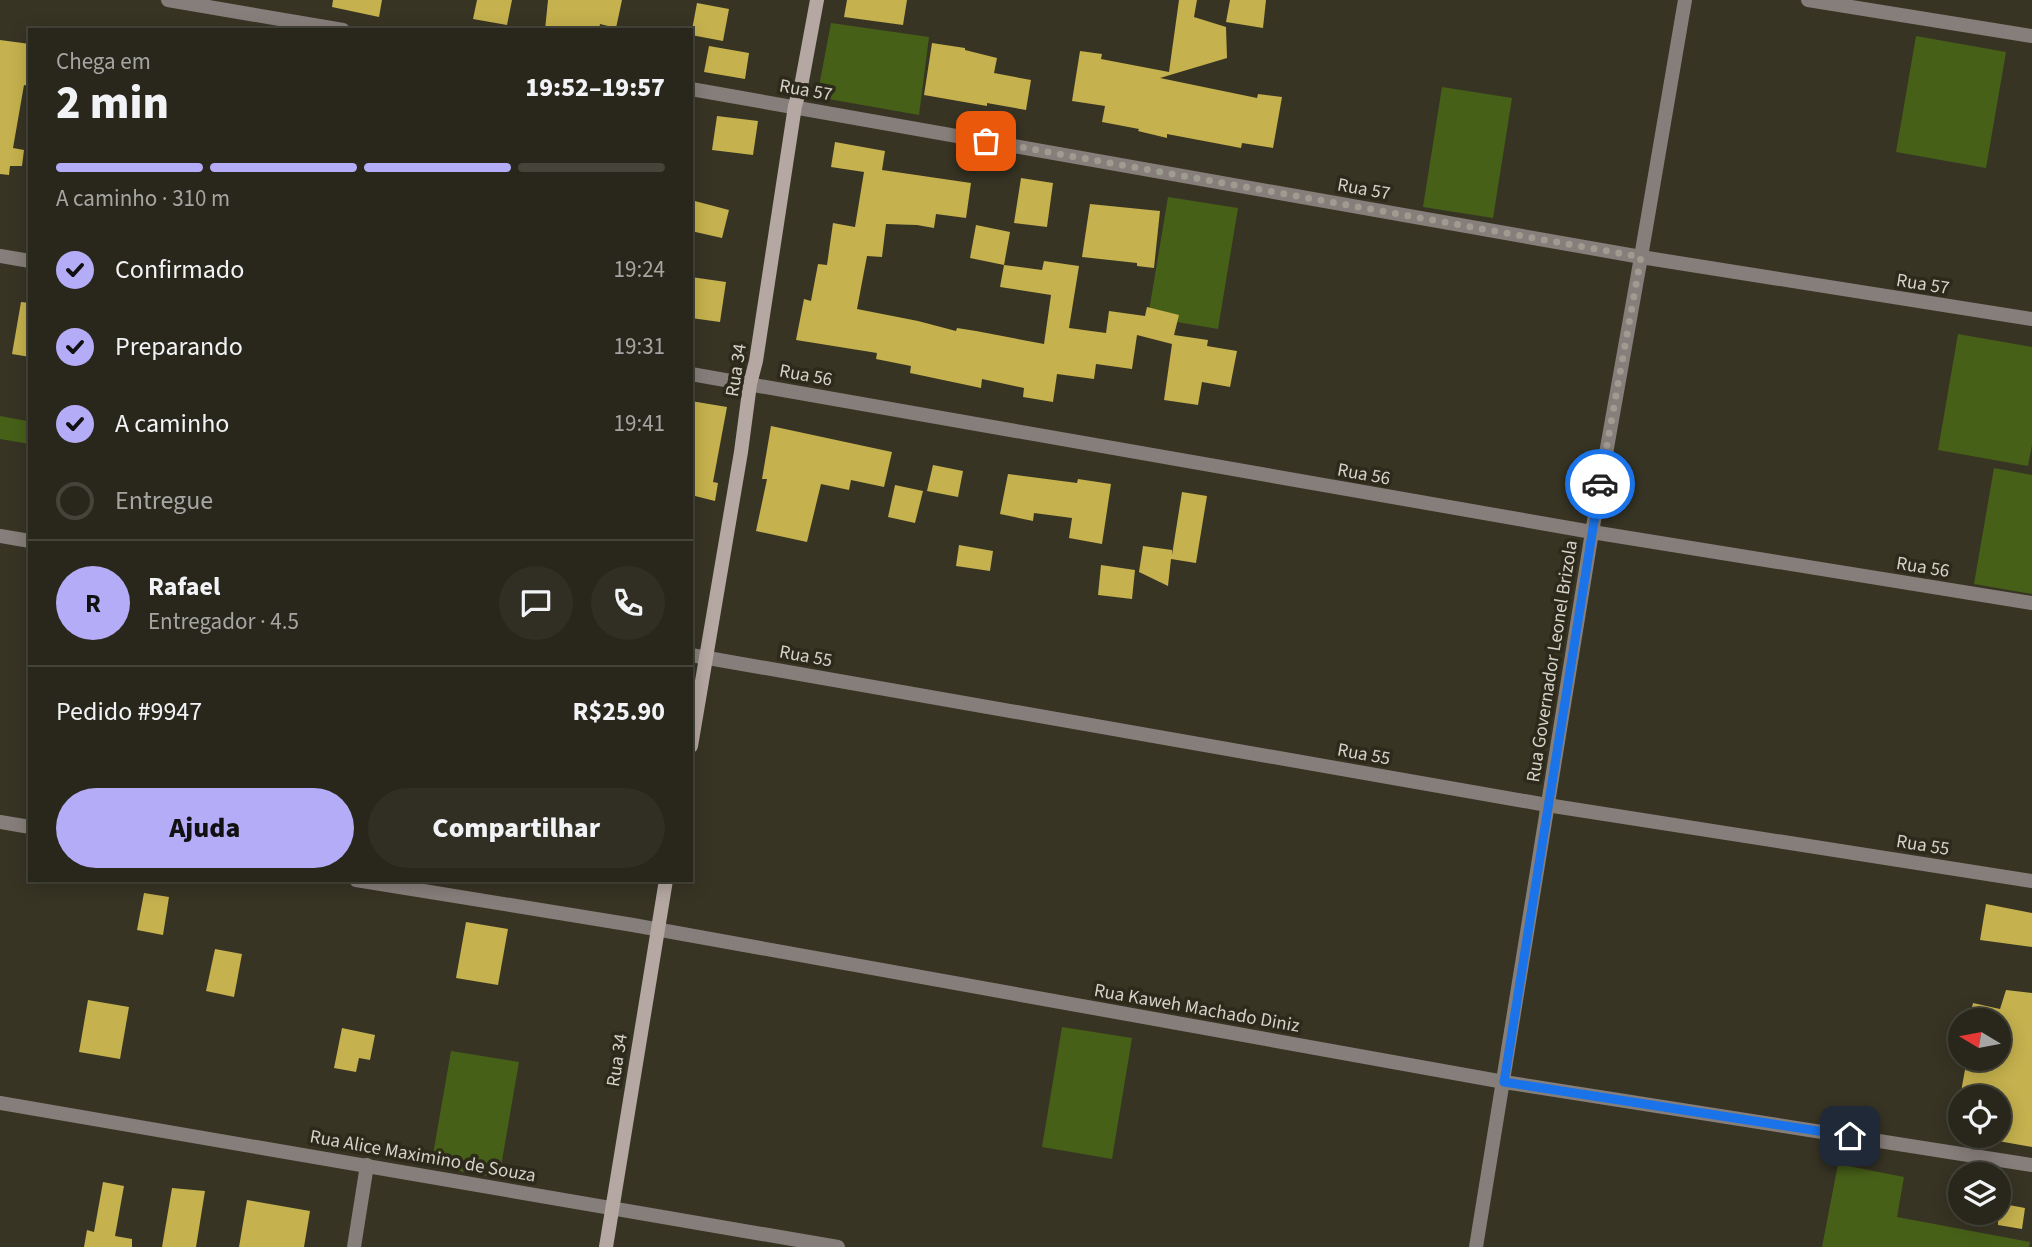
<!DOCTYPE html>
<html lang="pt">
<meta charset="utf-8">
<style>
:root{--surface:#29271b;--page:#312f24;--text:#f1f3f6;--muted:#a5a5a3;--line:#45443a;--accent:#b5acf8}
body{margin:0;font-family:"Source Sans 3",sans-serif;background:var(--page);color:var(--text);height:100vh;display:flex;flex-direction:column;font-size:26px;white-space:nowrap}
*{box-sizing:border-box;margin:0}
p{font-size:23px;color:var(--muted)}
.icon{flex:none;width:38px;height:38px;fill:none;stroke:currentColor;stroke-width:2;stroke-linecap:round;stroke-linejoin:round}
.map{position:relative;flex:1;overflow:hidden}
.drawer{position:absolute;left:28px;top:28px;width:665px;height:854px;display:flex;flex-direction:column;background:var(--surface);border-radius:0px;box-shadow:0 4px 18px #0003,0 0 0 2px var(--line)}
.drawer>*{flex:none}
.needle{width:46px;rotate:280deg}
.tools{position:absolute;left:1948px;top:1008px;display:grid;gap:14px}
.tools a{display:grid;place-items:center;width:63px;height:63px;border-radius:50%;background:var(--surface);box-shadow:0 4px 18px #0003,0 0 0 2px var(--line);font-size:35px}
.pin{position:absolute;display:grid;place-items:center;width:60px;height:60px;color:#fff;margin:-30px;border-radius:14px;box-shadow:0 4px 10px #0006}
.courier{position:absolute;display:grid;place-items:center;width:70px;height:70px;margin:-35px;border:5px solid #1a73e8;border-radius:50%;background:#fff;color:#222;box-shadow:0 2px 9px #0007}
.headline em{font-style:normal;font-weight:800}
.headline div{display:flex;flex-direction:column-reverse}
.headline{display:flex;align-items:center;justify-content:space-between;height:119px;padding:0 28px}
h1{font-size:46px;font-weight:800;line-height:52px}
.bar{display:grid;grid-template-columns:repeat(4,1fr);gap:10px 7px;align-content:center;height:84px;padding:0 28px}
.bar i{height:9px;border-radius:5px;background:var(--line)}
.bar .current{background:var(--accent)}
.bar p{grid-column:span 4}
.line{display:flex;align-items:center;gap:18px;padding:0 28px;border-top:2px solid var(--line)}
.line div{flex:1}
.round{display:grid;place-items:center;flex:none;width:74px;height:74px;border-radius:37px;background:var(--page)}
ol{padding:0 28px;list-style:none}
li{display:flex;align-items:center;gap:21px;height:77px}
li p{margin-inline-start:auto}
li .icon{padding:7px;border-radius:50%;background:var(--accent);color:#111;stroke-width:4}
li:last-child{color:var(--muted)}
li i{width:38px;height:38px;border:4px solid var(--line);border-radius:50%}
.action{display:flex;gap:14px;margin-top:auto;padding:14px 28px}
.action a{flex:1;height:80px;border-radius:42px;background:var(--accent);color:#111;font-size:28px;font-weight:800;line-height:80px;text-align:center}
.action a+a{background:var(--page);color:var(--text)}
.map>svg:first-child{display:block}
</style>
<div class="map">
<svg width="2032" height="1247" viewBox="0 0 2032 1247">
<rect width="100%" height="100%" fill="#373424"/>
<!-- green -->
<g fill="#476018">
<path d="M831,23L929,37L919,115L817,97Z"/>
<path d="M1916,36L2006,52L1986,168L1896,152Z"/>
<path d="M1442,87L1512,98L1493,218L1423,207Z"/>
<path d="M1168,197L1238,208L1218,329L1148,317Z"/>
<path d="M1958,334L2032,347V445L2028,466L1938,450Z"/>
<path d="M30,415V444L0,439V416L27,421Z"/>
<path d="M1994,468L2032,475V594L1974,584Z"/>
<path d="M1062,1027L1132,1038L1112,1159L1042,1147Z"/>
<path d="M451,1051L519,1062L499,1178L431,1166Z"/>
<path d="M1838,1164L1904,1177L1897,1217L2030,1242L2029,1247H1822Z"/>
</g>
<!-- building -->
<g fill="#c5b14d">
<path d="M333,0H382L379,17L332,7Z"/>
<path d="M477,0H512L507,25L473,19Z"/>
<path d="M548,0H622L616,28L600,24L599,30H545Z"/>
<path d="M847,0H907L903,25L844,17Z"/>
<path d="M1179,0H1197L1194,17L1226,27L1227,58L1160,78L1257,98L1258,94L1282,97L1273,148L1242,143L1241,148L1167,134V138L1138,131L1139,129L1102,122L1105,106L1072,101L1080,51L1102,54L1101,59L1169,72Z"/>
<path d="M1230,0H1266L1263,28L1226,22Z"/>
<path d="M697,3L729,9L723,41L691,35Z"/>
<path d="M0,40L30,44V86L24,85L13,148L24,150L22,166H10L9,175L0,174Z"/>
<path d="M932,43L965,48V50L997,58L994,73L1031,80L1026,110L987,103V106L924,95Z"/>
<path d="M709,46L749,53L745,79L704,72Z"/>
<path d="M717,116L758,121L753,155L712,150Z"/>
<path d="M835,142L885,151L882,170L971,183L966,218L936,214L934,228L917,225L886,224L882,257L867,256L857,309L918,321L956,331L957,328L976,331L1044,344L1051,295L1000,287L1004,265L1042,270L1044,261L1079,266L1069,328L1106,333L1109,311L1145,316L1147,307L1179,315L1174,335L1208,340L1207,346L1237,351L1230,387L1202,382L1198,405L1164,400L1172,344L1137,335L1132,369L1096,364L1094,379L1057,374L1053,402L1023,397L1024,388L982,379L981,388L910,373L911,366L876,359L877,353L796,340L804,299L811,301L818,264L827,265L833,223L855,227L864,172L831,167Z"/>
<path d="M1021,178L1053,183L1047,227L1014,223Z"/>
<path d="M691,200L729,210L722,238L691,231Z"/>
<path d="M1090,204L1160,211L1154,268L1137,266V263L1082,257Z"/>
<path d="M976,225L1010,232L1004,265L970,258Z"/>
<path d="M691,277L726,282L720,322L691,318Z"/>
<path d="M21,302L30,303V357L12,354Z"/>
<path d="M691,401L727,407L713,482L718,483L715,501L691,495Z"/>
<path d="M771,426L892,452L884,487L851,480L849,490L821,484L807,542L756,531L767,479H762Z"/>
<path d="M933,465L963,471L958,497L927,491Z"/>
<path d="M1008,474L1077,483L1078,479L1111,484L1102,544L1069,538L1072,518L1034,513L1033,521L1000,514Z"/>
<path d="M895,485L923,491L915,523L888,517Z"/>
<path d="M1182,492L1207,496L1196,563L1171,559L1168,586L1139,572L1143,546L1172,550V555Z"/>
<path d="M959,545L993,551L990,571L956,566Z"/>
<path d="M1101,565L1135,570L1132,599L1098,595Z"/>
<path d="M144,893L169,897L163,935L137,930Z"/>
<path d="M1986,904L2032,913V947L1980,940Z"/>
<path d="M466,922L508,929L498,985L456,978Z"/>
<path d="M215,949L242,954L234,997L206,991Z"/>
<path d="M2006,990L2032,993V1147L1998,1141V1097H1960L1967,1059H1998V1020H1969L1973,1003L2000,1009Z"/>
<path d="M88,1000L129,1007L120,1059L79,1052Z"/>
<path d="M342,1028L375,1035L370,1060L359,1058L356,1072L334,1068Z"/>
<path d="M103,1182L124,1186L115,1236L132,1239V1247H84L87,1230L94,1232Z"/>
<path d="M172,1188L205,1191L196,1247H162Z"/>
<path d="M247,1200L310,1211L304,1247H239Z"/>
<path d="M1998,1203L2025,1208L2022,1229L1998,1225Z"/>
</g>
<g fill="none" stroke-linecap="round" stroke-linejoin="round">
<!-- street -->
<g stroke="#867e7a" stroke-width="14">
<path d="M168,0L343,30"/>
<path d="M1808,0L2032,36"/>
<path d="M691,89L1641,257L2032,319"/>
<path d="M0,256L30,261"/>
<path d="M691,374L1592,532L2032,603"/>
<path d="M0,536L30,541"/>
<path d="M691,655L1547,805L2032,881"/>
<path d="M0,822L30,827"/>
<path d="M356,880L633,925L1504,1082L2032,1165"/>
<path d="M0,1103L838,1247"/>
<path d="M354,1247L367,1165"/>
<path d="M1476,1247L1592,532L1641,257L1685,0"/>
</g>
<!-- secondary -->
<g stroke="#b5a7a1" stroke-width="14">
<path d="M691,746L741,452L750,384L756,361L795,106L802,81L817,0"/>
<path d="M606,1247L666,880"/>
</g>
</g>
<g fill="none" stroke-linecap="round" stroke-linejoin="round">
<!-- done -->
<path stroke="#9e9b90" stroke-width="7" stroke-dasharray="0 12.6" d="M986,141L1641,257L1600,484"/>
<!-- route -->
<path stroke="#1a73e8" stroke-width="9" d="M1600,484L1504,1082L1850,1136"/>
</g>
<g text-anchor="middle" stroke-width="7" stroke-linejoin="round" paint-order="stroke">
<!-- street labels -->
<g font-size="19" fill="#d5d3ca" stroke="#2d2a1b">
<text transform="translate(806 89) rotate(10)" y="7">Rua 57</text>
<text transform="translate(1364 188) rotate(10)" y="7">Rua 57</text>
<text transform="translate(1923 283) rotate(9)" y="7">Rua 57</text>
<text transform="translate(735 370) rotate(-81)" y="7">Rua 34</text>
<text transform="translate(806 374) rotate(10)" y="7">Rua 56</text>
<text transform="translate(1364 473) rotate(10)" y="7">Rua 56</text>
<text transform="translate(1923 566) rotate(9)" y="7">Rua 56</text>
<text transform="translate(806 655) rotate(10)" y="7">Rua 55</text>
<text transform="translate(1551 661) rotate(-81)" y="7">Rua Governador Leonel Brizola</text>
<text transform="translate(1364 753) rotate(10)" y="7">Rua 55</text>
<text transform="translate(1923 844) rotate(9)" y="7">Rua 55</text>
<text transform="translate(1197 1007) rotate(10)" y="7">Rua Kaweh Machado Diniz</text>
<text transform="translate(616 1060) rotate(-81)" y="7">Rua 34</text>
<text transform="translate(423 1155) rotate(10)" y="7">Rua Alice Maximino de Souza</text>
</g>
</g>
</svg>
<div class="tools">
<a><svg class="needle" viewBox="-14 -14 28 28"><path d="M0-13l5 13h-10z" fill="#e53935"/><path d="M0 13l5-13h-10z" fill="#a5a5a3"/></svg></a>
<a><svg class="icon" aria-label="locate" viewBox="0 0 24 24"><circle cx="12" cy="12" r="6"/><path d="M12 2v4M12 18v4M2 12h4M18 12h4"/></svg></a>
<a><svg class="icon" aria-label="layers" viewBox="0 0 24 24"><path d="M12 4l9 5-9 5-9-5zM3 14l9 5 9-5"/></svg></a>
</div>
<div class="pin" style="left:986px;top:141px;background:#ea580c"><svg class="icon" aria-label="bag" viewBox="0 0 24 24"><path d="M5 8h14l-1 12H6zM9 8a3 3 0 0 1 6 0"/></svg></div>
<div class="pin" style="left:1850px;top:1136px;background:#1f2937"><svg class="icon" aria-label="home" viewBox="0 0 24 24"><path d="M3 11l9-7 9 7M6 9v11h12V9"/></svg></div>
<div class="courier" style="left:1600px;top:484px"><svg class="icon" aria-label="car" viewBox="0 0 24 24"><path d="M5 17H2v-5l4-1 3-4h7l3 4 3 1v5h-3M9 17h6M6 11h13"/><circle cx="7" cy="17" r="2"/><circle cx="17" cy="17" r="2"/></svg></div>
<section class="drawer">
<div class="headline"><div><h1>2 min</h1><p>Chega em</p></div><em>19:52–19:57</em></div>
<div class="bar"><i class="current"></i><i class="current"></i><i class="current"></i><i></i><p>A caminho · 310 m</p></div>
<ol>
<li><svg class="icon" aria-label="check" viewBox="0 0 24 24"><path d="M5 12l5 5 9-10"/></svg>Confirmado<p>19:24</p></li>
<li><svg class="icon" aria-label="check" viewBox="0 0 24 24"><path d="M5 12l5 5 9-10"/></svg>Preparando<p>19:31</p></li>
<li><svg class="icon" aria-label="check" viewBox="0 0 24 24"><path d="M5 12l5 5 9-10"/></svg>A caminho<p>19:41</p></li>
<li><i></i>Entregue</li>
</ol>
<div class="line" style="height:126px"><b class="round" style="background:var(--accent);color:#111">R</b><div><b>Rafael</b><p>Entregador · 4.5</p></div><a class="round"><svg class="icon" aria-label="chat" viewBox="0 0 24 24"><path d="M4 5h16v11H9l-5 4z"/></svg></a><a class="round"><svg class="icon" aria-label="phone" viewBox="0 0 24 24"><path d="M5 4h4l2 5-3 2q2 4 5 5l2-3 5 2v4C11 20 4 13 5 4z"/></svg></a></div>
<div class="line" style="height:91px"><div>Pedido #9947</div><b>R$25.90</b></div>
<div class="action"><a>Ajuda</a><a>Compartilhar</a></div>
</section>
</div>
